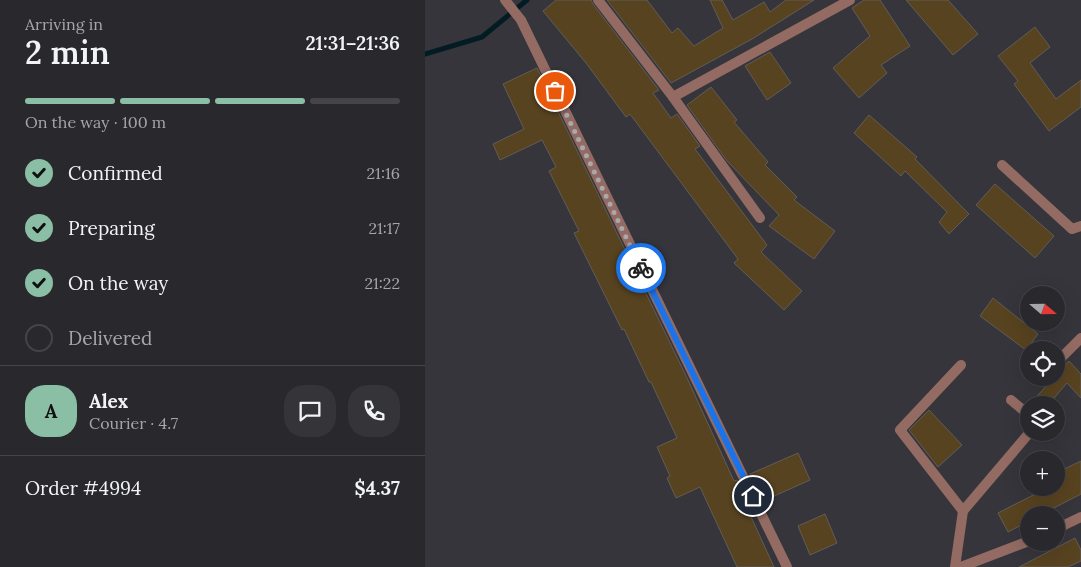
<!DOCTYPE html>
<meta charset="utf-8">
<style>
:root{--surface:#28282d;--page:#343439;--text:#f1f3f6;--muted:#a5a6aa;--line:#444449;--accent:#8abfa5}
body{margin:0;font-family:Lora,serif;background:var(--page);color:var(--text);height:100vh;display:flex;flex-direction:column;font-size:19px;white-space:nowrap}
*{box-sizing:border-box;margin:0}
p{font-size:16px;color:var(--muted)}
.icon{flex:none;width:28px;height:28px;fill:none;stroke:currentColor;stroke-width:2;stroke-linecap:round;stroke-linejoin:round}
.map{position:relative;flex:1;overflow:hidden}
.drawer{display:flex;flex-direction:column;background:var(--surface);width:425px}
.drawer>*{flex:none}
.needle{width:32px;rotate:110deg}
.controls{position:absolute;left:595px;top:286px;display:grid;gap:10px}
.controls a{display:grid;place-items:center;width:45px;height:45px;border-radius:50%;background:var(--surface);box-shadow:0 5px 20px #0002,0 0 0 1px var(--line);font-size:25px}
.pin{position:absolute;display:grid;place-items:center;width:42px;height:42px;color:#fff;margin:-21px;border:2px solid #fff;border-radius:50%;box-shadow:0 1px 5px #0007}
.courier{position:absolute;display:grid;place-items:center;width:50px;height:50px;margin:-25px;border:4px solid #1a73e8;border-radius:50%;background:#fff;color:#222;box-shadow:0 1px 6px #0007}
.headline em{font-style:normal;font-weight:600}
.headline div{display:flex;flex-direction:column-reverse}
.headline{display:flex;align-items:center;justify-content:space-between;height:85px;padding:0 25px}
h1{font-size:32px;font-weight:600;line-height:38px}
.bar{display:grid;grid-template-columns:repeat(4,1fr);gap:8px 5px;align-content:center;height:60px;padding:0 25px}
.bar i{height:6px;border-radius:4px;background:var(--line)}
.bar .on{background:var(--accent)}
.bar p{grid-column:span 4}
.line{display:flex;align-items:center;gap:12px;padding:0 25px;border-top:1px solid var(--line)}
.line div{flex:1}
.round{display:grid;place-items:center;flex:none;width:52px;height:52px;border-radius:20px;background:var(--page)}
ol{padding:0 25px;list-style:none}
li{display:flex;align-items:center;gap:15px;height:55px}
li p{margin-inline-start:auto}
li .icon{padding:5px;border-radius:50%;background:var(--accent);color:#111;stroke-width:4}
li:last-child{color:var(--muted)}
li i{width:28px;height:28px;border:2px solid var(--line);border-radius:50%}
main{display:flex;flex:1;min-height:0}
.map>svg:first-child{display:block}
</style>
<main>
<section class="drawer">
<div class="headline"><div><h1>2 min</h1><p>Arriving in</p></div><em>21:31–21:36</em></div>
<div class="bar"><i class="on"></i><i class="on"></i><i class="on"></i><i></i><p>On the way · 100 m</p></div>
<ol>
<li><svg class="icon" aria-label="check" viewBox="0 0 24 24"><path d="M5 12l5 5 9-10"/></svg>Confirmed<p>21:16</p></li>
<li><svg class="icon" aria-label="check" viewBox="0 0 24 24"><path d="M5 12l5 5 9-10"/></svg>Preparing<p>21:17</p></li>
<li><svg class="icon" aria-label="check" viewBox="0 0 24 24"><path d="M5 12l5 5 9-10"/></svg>On the way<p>21:22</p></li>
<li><i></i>Delivered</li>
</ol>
<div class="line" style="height:90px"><b class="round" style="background:var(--accent);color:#111">A</b><div><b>Alex</b><p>Courier · 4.7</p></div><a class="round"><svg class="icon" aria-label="chat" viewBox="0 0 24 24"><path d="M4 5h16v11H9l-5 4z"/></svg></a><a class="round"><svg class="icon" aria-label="phone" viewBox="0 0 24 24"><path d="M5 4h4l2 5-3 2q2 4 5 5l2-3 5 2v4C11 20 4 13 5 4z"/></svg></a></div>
<div class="line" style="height:65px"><div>Order #4994</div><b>$4.37</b></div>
</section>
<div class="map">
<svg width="656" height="567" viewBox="0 0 656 567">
<rect width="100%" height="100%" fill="#36353c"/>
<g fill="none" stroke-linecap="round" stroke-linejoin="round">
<!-- stream -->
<path stroke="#031c24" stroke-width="5" d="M0,54L57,37L102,0"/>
</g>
<!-- building -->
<g fill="#584320" stroke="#615d56">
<path d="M131,0H166L168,4L234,90L228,93L246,118L252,114L275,146L270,149L342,245L336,252L377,291L359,310L309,263L313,259L205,114L201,117L161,63L118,11Z"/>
<path d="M182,0H222L247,33L253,28L269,46L298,28L285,0H297L308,20L339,2L345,12L361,0H389L327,39L246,83Z"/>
<path d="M439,0H455L485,46L456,65L462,73L434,98L408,68L445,36L427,8Z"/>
<path d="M481,0H523L553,34L528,55Z"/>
<path d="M610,27L625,47L605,63L631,99L656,80V107L624,131L589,84L593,81L573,56Z"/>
<path d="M345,52L366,83L342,100L320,66Z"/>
<path d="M112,68L263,380L309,481L312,480L325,506L322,508L349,567H312L275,487L251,498L242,478L245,476L232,447L252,438L226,382H224L199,329L197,330L149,233L154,231L124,171L131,167L117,140L75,160L68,144L99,129L78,84Z"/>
<path d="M286,87L312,120L309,122L343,162L340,165L372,197L369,200L410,231L389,259L344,226L354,215L302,161L262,105Z"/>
<path d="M444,115L492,157L490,159L544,214L524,234L514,222L522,212L480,171L476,176L429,133Z"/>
<path d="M570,184L629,236L610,258L551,205Z"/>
<path d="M568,298L613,334L601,350L555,316Z"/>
<path d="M644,361L656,374V398L642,383L623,405H604Z"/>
<path d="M504,410L537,445L513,467L484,430Z"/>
<path d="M373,453L385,480L338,501L325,474Z"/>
<path d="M656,461V494L615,515H604V521L583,532L573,513L622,488H631V473Z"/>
<path d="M400,514L412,543L385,555L373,526Z"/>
<path d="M650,538L656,550V561L643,567H594Z"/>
</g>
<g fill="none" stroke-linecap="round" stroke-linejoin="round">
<!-- minor -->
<g stroke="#936b63" stroke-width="10">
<path d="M80,0L96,20L362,567"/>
<path d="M173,0L248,97L335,218"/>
<path d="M248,97L425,0"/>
<path d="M577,165L647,229L656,226"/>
<path d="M634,360L656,338"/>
<path d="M536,365L475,430L538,511"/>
<path d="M586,400L604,415"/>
<path d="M631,529L656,517"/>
<path d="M530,567L538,511L605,432"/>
<path d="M536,567L604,541"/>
</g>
</g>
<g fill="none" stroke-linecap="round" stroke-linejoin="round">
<!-- done -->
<path stroke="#a9a8ad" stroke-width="5" stroke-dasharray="0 9" d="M130,91L216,268"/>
<!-- route -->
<path stroke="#1a73e8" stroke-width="6" d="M216,268L328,496"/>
</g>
</svg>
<div class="controls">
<a><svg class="needle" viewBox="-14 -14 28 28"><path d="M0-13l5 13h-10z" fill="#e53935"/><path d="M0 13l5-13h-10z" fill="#a5a6aa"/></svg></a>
<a><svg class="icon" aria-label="locate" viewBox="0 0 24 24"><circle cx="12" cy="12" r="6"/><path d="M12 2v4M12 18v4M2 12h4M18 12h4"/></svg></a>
<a><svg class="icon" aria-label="layers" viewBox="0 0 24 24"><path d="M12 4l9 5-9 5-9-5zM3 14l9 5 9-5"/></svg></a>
<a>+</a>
<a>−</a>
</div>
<div class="pin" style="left:130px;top:91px;background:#ea580c"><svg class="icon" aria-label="bag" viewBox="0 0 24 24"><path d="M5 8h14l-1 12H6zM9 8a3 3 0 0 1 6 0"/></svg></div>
<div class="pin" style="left:328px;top:496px;background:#1f2937"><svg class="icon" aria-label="home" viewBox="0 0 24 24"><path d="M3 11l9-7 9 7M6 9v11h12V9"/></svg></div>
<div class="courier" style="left:216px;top:268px"><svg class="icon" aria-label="bike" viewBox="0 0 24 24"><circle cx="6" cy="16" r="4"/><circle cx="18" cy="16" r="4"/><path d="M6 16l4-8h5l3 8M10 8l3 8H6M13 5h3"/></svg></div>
</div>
</main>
